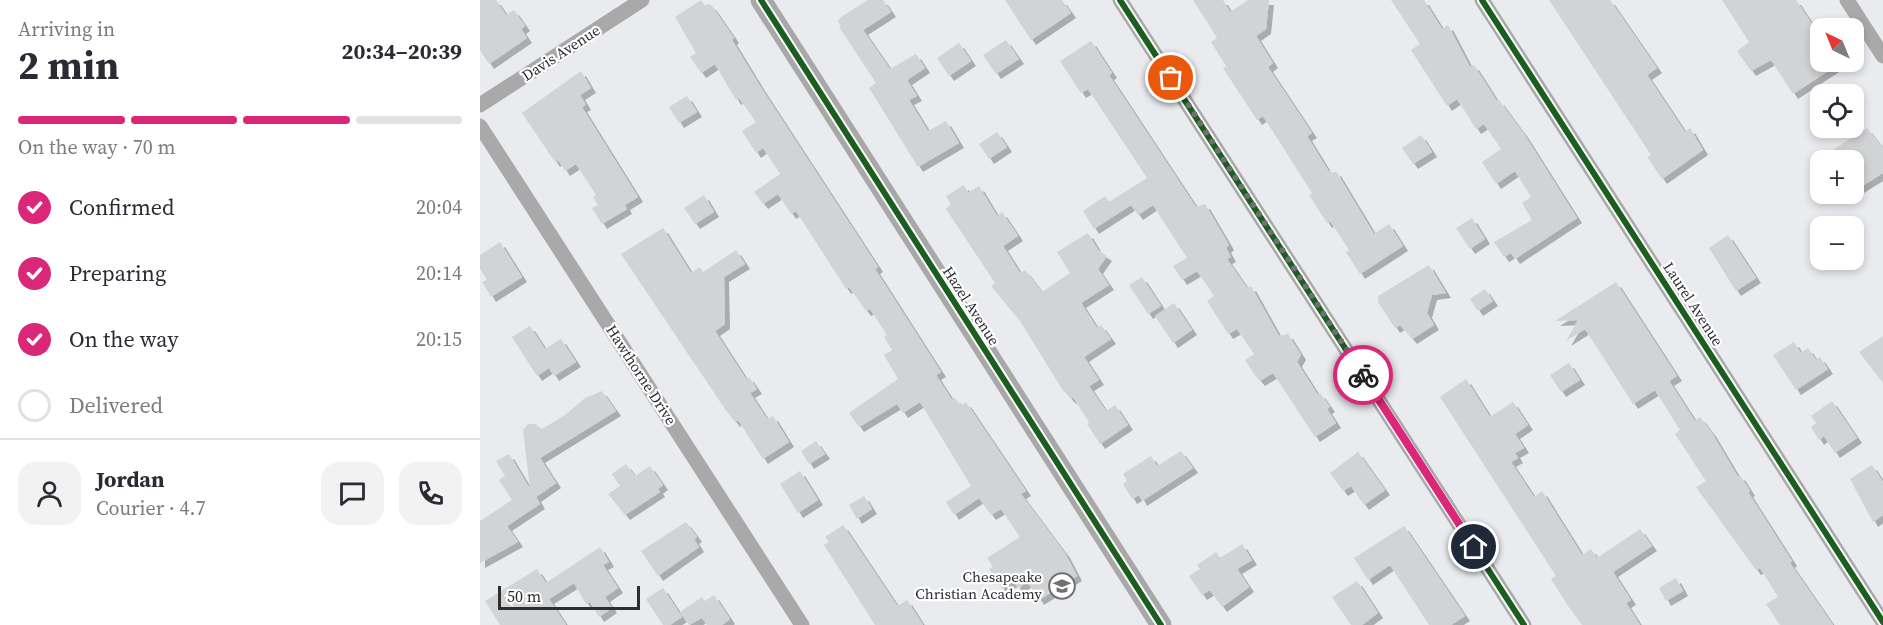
<!DOCTYPE html>
<meta charset="utf-8">
<style>
:root{--surface:#fff;--page:#f2f2f3;--text:#2b2b33;--muted:#7c7c81;--line:#e1e1e2;--accent:#db2777}
body{margin:0;font-family:"Source Serif 4",serif;background:var(--page);color:var(--text);height:100vh;display:flex;flex-direction:column;font-size:22px;white-space:nowrap}
*{box-sizing:border-box;margin:0}
p{font-size:20px;color:var(--muted)}
.icon{flex:none;width:33px;height:33px;fill:none;stroke:currentColor;stroke-width:2;stroke-linecap:round;stroke-linejoin:round}
.map{position:relative;flex:1;overflow:hidden}
.drawer{display:flex;flex-direction:column;background:var(--surface);width:480px}
.drawer>*{flex:none}
.needle{width:39px;rotate:317deg}
.controls{position:absolute;left:1330px;top:18px;display:grid;gap:12px}
.controls a{display:grid;place-items:center;width:54px;height:54px;border-radius:12px;background:var(--surface);box-shadow:0 3px 9px #0003;font-size:30px}
.scale{position:absolute;left:18px;bottom:15px;width:142px;box-sizing:border-box;padding-left:6px;border:3px solid #2d2e2f;border-top:0;font-size:16px;line-height:21px;white-space:nowrap;color:#2d2e2f;-webkit-text-stroke:4px #fff;paint-order:stroke}
.pin{position:absolute;display:grid;place-items:center;width:51px;height:51px;color:#fff;margin:-26px;border:3px solid #fff;border-radius:50%;box-shadow:0 2px 6px #0007}
.courier{position:absolute;display:grid;place-items:center;width:60px;height:60px;margin:-30px;border:4px solid #db2777;border-radius:50%;background:#fff;color:#222;box-shadow:0 2px 8px #0007}
.headline em{font-style:normal;font-weight:700}
.headline div{display:flex;flex-direction:column-reverse}
.headline{display:flex;align-items:center;justify-content:space-between;height:102px;padding:0 18px}
h1{font-size:39px;font-weight:700;line-height:45px}
.bar{display:grid;grid-template-columns:repeat(4,1fr);gap:9px 6px;align-content:center;height:72px;padding:0 18px}
.bar i{height:8px;border-radius:4px;background:var(--line)}
.bar .selected{background:var(--accent)}
.bar p{grid-column:span 4}
.line{display:flex;align-items:center;gap:15px;padding:0 18px;border-top:2px solid var(--line)}
.line div{flex:1}
.round{display:grid;place-items:center;flex:none;width:63px;height:63px;border-radius:18px;background:var(--page)}
ol{padding:0 18px;list-style:none}
li{display:flex;align-items:center;gap:18px;height:66px}
li p{margin-inline-start:auto}
li .icon{padding:6px;border-radius:50%;background:var(--accent);color:#fff;stroke-width:4}
li:last-child{color:var(--muted)}
li i{width:33px;height:33px;border:3px solid var(--line);border-radius:50%}
main{display:flex;flex:1;min-height:0}
.map>svg:first-child{display:block}
</style>
<main>
<section class="drawer">
<div class="headline"><div><h1>2 min</h1><p>Arriving in</p></div><em>20:34–20:39</em></div>
<div class="bar"><i class="selected"></i><i class="selected"></i><i class="selected"></i><i></i><p>On the way · 70 m</p></div>
<ol>
<li><svg class="icon" aria-label="check" viewBox="0 0 24 24"><path d="M5 12l5 5 9-10"/></svg>Confirmed<p>20:04</p></li>
<li><svg class="icon" aria-label="check" viewBox="0 0 24 24"><path d="M5 12l5 5 9-10"/></svg>Preparing<p>20:14</p></li>
<li><svg class="icon" aria-label="check" viewBox="0 0 24 24"><path d="M5 12l5 5 9-10"/></svg>On the way<p>20:15</p></li>
<li><i></i>Delivered</li>
</ol>
<div class="line" style="height:108px"><a class="round"><svg class="icon" aria-label="person" viewBox="0 0 24 24"><circle cx="12" cy="8" r="4"/><path d="M4 21q1-7 8-7t8 7"/></svg></a><div><b>Jordan</b><p>Courier · 4.7</p></div><a class="round"><svg class="icon" aria-label="chat" viewBox="0 0 24 24"><path d="M4 5h16v11H9l-5 4z"/></svg></a><a class="round"><svg class="icon" aria-label="phone" viewBox="0 0 24 24"><path d="M5 4h4l2 5-3 2q2 4 5 5l2-3 5 2v4C11 20 4 13 5 4z"/></svg></a></div>
</section>
<div class="map">
<svg width="1403" height="625" viewBox="0 0 1403 625">
<defs>
<filter id="shadow"><feDropShadow dx="5" dy="5" stdDeviation="0" flood-color="#0004"/></filter>
</defs>
<rect width="100%" height="100%" fill="#e9ebee"/>
<!-- building -->
<g fill="#d1d3d5" filter="url(#shadow)">
<path d="M0,0H16L26,15L34,10L45,26L41,29L47,38L9,64L0,50Z"/>
<path d="M221,0L225,6L229,4L232,6L254,38L252,40L280,86L398,267L395,269L461,372L456,375L472,400L475,398L481,406L486,402L546,491L541,494L585,553L597,576L559,600L548,582L538,588L534,581L522,589L509,569L513,567L507,558L540,537L521,509L511,515L499,498L474,515L466,502L491,486L440,402L423,413L417,404L379,427L369,413L418,379L404,355L412,350L404,337L407,335L390,309L386,311L369,287L366,289L316,211L311,214L298,194L283,204L274,192L300,174L283,148L276,153L262,131L276,122L259,98L256,100L235,64L221,73L210,57L216,53L195,17Z"/>
<path d="M388,0H403L411,12L383,30L410,69L436,54L445,68L427,80L437,96L429,100L448,131L466,121L479,143L438,167L389,88L396,83L359,27L361,26L358,21L361,17Z"/>
<path d="M525,0H582L591,13L551,40Z"/>
<path d="M713,0H743L750,12L768,0H789L786,29L776,36L793,63L788,67L832,133L827,136L848,170L853,173L856,171L894,234L909,224L923,246L880,274L866,252L869,250L850,221L847,223L829,195L832,193L783,116L777,120L743,68L746,66L731,42L737,38Z"/>
<path d="M911,0H944L962,29L968,25L990,67L994,65L1017,101L1019,100L1044,134L1097,218L1035,259L1031,253L1024,257L1014,242L1052,220L1042,203L1051,197L1035,171L1016,184L1002,162L1021,149L1004,124L996,129L977,99L967,106L931,50L940,44Z"/>
<path d="M1069,0H1130L1177,68L1167,75L1205,132L1210,128L1223,150L1182,179L1167,157L1171,155Z"/>
<path d="M1242,0H1316L1341,38V62H1362L1313,94L1291,60L1271,71L1257,51L1269,42Z"/>
<path d="M526,40L539,59L516,74L503,55Z"/>
<path d="M611,41L632,73L629,75L716,207L725,204L749,245L746,248L751,257L747,259L767,288L771,286L799,336L808,334L821,355L817,362L838,395L840,393L850,407L847,409L856,423L835,437L793,373L780,381L774,374L765,360L774,354L757,329L748,334L727,301L734,296L717,271L702,280L693,266L707,258L673,205L658,215L651,205L614,229L603,211L625,196L629,202L667,178L608,89L601,93L580,61Z"/>
<path d="M479,43L491,61L469,76L457,58Z"/>
<path d="M101,71L111,88L100,95L106,105L102,107L158,197L145,205L147,209L122,224L112,208L118,205L113,197L116,195L96,164L85,171L78,160L75,162L42,113Z"/>
<path d="M207,96L217,112L199,123L189,107Z"/>
<path d="M1387,128L1403,148V173L1379,188L1374,179V160H1337Z"/>
<path d="M517,132L527,147L509,159L499,144Z"/>
<path d="M941,135L952,152L933,164L922,148Z"/>
<path d="M484,185L488,193L499,186L517,216L522,212L538,236L523,246L540,273L545,270L562,292L590,273L577,252L608,233L618,250L627,256L618,269L629,285L601,303L617,328L621,325L631,339L604,357L619,380L609,386L626,411L635,405L648,425L620,444L607,424L609,422L593,397L591,399L582,389L540,321L511,286L515,283L466,209L471,204L466,196Z"/>
<path d="M224,195L234,212L215,224L204,208Z"/>
<path d="M992,218L1005,239L990,249L976,228Z"/>
<path d="M183,228L211,273L220,267L223,272L256,250L265,264L244,277L245,324L235,331L266,379L269,377L277,389L270,393L287,419L293,416L309,442L283,459L258,420L255,422L245,409L141,254Z"/>
<path d="M1248,235L1276,278L1256,291L1229,248Z"/>
<path d="M20,242L42,277L11,297L2,282L7,280L0,269V255Z"/>
<path d="M949,265L966,293L952,295L947,313L954,325L932,339L920,325L915,328L898,302V296Z"/>
<path d="M662,277L681,306L668,314L649,285Z"/>
<path d="M1136,282L1197,376L1189,381L1215,421L1220,417L1232,433L1258,477L1260,475L1270,491L1268,492L1312,561L1310,563L1353,625H1300L1286,604L1298,597L1280,568L1276,570L1216,487L1226,481L1195,434L1200,430L1175,390L1153,404L1105,329L1086,341L1098,320L1075,321Z"/>
<path d="M1005,289L1013,301L998,311L990,299Z"/>
<path d="M694,303L712,330L693,343L675,316Z"/>
<path d="M50,326L65,349L81,339L96,362L74,376L69,368L57,376L32,337Z"/>
<path d="M1403,336V383L1379,352Z"/>
<path d="M1314,342L1321,353L1328,348L1336,360L1340,357L1348,369L1316,390L1293,355Z"/>
<path d="M1089,363L1100,380L1081,392L1070,375Z"/>
<path d="M986,379L1010,417L1033,402L1048,425L1035,434L1044,448L1035,453L1038,458L1031,462L1054,497L1062,491L1102,555L1111,549L1117,558L1160,529L1172,546L1133,572L1151,600L1146,603L1160,625H1102L1088,606L1071,579L1076,576L960,397Z"/>
<path d="M122,391L136,411L60,458L76,483L56,497L60,504L27,526L38,542L0,563V521L32,500L19,480L25,476L16,461L29,454L50,489L43,430L48,424H55L62,429L85,415L105,398Z"/>
<path d="M1352,401L1377,438L1355,453L1344,436L1339,440L1331,427L1336,423L1331,416Z"/>
<path d="M336,441L345,454L329,464L321,451Z"/>
<path d="M701,451L713,468L662,501L659,495L652,499L643,484L647,481L643,474L671,456L677,466Z"/>
<path d="M878,452L905,490L884,505L871,486L863,491L850,473Z"/>
<path d="M146,464L155,476L170,466L183,485L178,489L180,492L145,515L128,494L140,486L132,474Z"/>
<path d="M1392,465L1403,482V515L1393,522L1370,479Z"/>
<path d="M320,471L338,500L318,513L300,484Z"/>
<path d="M384,496L392,509L377,519L369,505Z"/>
<path d="M206,522L217,537L214,539L219,547L178,576L161,551Z"/>
<path d="M363,525L416,604L418,606L427,600L443,625H395L344,545L349,542L345,537Z"/>
<path d="M924,526L985,616L971,625H949L910,565L888,580L874,558Z"/>
<path d="M762,544L772,560L757,569L769,587L742,607L730,590L722,595L709,576L720,569L717,565L736,552L740,558Z"/>
<path d="M120,547L129,562L123,565L138,588L125,597L132,608L119,617L110,602L106,604L94,583L69,599L86,625H20L5,601L57,569L66,583Z"/>
<path d="M1196,578L1203,591L1186,601L1179,588Z"/>
<path d="M877,581L898,613L882,625H871L852,597Z"/>
<path d="M183,588L202,617L190,625H183L166,599Z"/>
<path d="M234,595L250,619L242,625H227L222,618L209,625L200,612L222,597L225,601Z"/>
</g>
<g fill="none" stroke-linecap="round" stroke-linejoin="round">
<!-- street -->
<g stroke="#a8a9a8" stroke-width="15">
<path d="M640,0L1044,625"/>
<path d="M1002,0L1403,622"/>
<path d="M1367,0L1403,56"/>
<path d="M0,105L162,0"/>
<path d="M0,126L322,625"/>
</g>
<!-- secondary -->
<path stroke="#a8a8a8" stroke-width="21" d="M281,0L681,625"/>
<!-- cycleway casing -->
<g stroke="#fff" stroke-width="10">
<g id="cycleway">
<path d="M281,0L681,625"/>
<path d="M640,0L1044,625"/>
<path d="M1002,0L1403,622"/>
</g>
</g>
<!-- cycleway -->
<use href="#cycleway" stroke="#1b5e20" stroke-width="6"/>
</g>
<g fill="none" stroke-linecap="round" stroke-linejoin="round">
<!-- done -->
<path stroke="#6f7072" stroke-width="6" stroke-dasharray="0 10.8" d="M691,78L883,375"/>
<!-- route -->
<path stroke="#db2777" stroke-width="8" d="M883,375L994,547"/>
</g>
<!-- icons -->
<defs>
<g id="school-ring" transform="scale(1.35)"><circle r="9.5" fill="#fff" stroke="#6f7072" stroke-width="1.5"/><path d="M0-5L7-2L0 1L-7-2ZM-4 1L0 2.5L4 1V4Q0 6-4 4Z" fill="#6f7072"/></g>
</defs>
<g fill-rule="evenodd">
<use href="#school-ring" x="582" y="586"/>
</g>
<g text-anchor="middle" stroke-width="4.5" stroke-linejoin="round" paint-order="stroke">
<!-- street labels -->
<g font-size="15" fill="#2d2e2f" stroke="#fff">
<text transform="translate(81 53) rotate(-33)" y="5">Davis Avenue</text>
<text transform="translate(1213 304) rotate(57)" y="5">Laurel Avenue</text>
<text transform="translate(491 306) rotate(57)" y="5">Hazel Avenue</text>
<text transform="translate(161 375) rotate(57)" y="5">Hawthorne Drive</text>
</g>
<!-- poi labels -->
<g font-size="15" fill="#2d2e2f" stroke="#fff" text-anchor="end">
<text x="562" y="582">Chesapeake<tspan x="562" dy="17">Christian Academy</tspan></text>
</g>
</g>
</svg>
<div class="controls">
<a><svg class="needle" viewBox="-14 -14 28 28"><path d="M0-13l5 13h-10z" fill="#e53935"/><path d="M0 13l5-13h-10z" fill="#7c7c81"/></svg></a>
<a><svg class="icon" aria-label="locate" viewBox="0 0 24 24"><circle cx="12" cy="12" r="6"/><path d="M12 2v4M12 18v4M2 12h4M18 12h4"/></svg></a>
<a>+</a>
<a>−</a>
</div>
<div class="scale">50 m</div>
<div class="pin" style="left:691px;top:78px;background:#ea580c"><svg class="icon" aria-label="bag" viewBox="0 0 24 24"><path d="M5 8h14l-1 12H6zM9 8a3 3 0 0 1 6 0"/></svg></div>
<div class="pin" style="left:994px;top:547px;background:#1f2937"><svg class="icon" aria-label="home" viewBox="0 0 24 24"><path d="M3 11l9-7 9 7M6 9v11h12V9"/></svg></div>
<div class="courier" style="left:883px;top:375px"><svg class="icon" aria-label="bike" viewBox="0 0 24 24"><circle cx="6" cy="16" r="4"/><circle cx="18" cy="16" r="4"/><path d="M6 16l4-8h5l3 8M10 8l3 8H6M13 5h3"/></svg></div>
</div>
</main>
